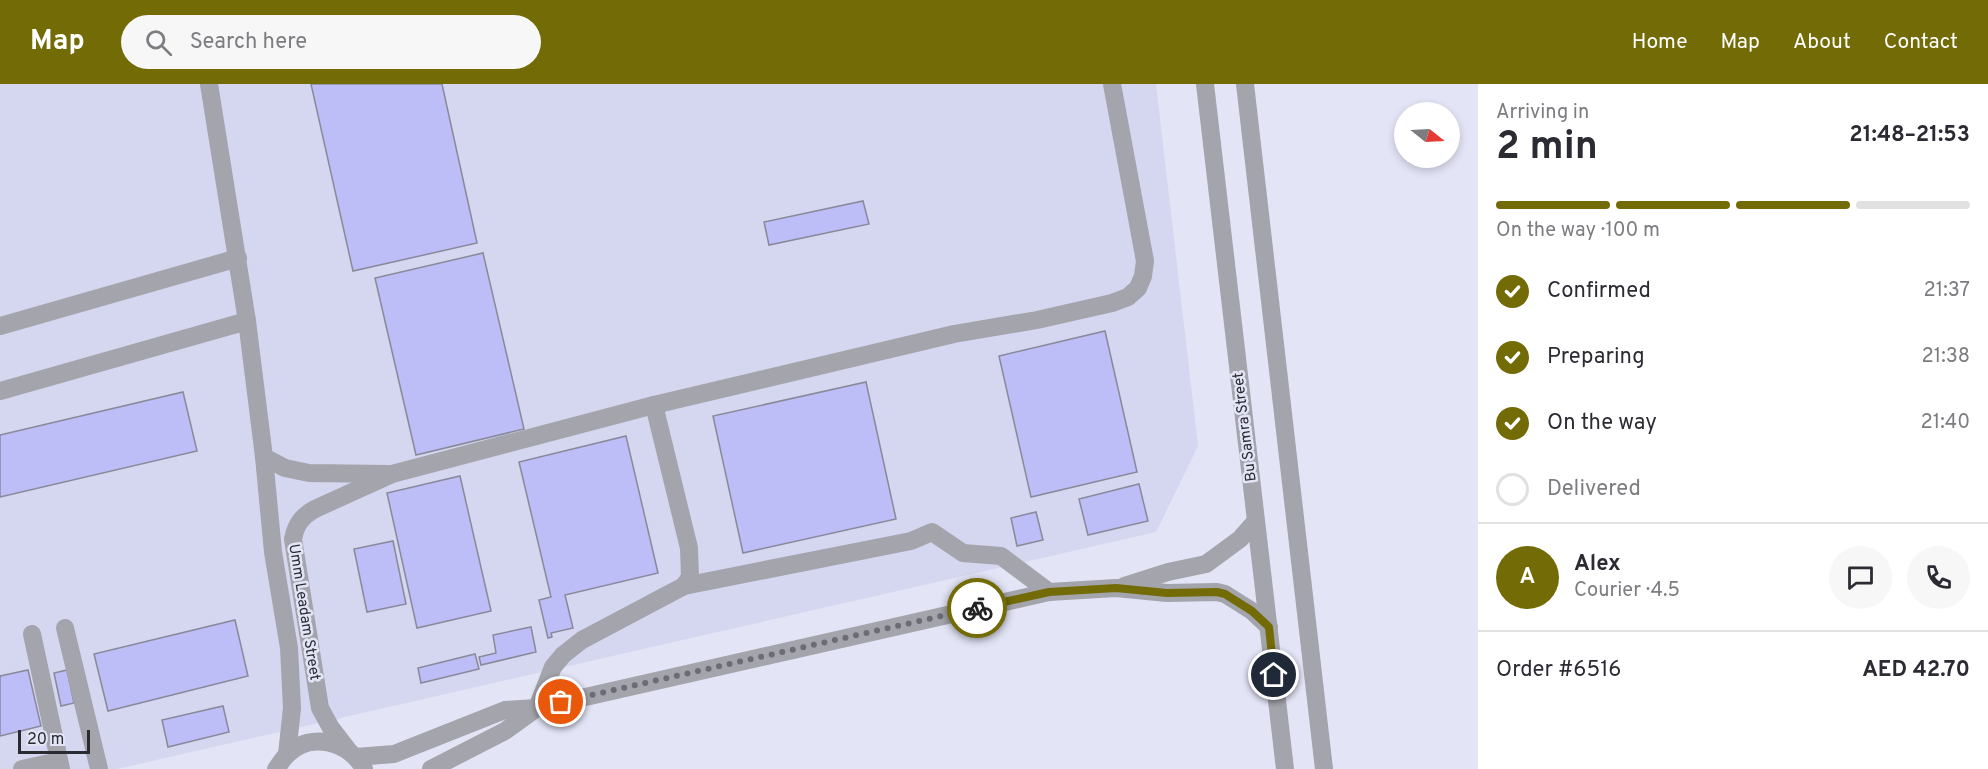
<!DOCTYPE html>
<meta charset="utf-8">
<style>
:root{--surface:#fff;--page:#f7f7f7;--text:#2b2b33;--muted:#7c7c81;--line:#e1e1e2;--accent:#736b05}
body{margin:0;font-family:Overpass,sans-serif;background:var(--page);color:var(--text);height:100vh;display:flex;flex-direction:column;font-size:22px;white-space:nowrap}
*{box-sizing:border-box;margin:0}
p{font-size:20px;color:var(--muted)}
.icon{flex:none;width:33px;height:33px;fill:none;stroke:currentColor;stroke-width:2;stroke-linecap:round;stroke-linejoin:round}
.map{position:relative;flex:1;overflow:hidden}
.panel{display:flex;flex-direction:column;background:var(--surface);width:510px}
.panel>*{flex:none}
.needle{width:39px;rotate:108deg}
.buttons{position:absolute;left:1394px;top:18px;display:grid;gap:12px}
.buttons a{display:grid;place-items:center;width:66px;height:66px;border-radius:50%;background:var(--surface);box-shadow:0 3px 9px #0003;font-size:30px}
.scale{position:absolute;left:18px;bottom:15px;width:72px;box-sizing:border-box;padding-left:6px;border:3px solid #2a2b31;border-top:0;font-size:16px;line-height:21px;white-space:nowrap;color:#2a2b31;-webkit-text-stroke:4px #e3e4f6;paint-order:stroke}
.pin{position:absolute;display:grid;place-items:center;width:51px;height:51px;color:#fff;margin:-26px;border:3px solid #fff;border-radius:50%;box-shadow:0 2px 6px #0007}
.courier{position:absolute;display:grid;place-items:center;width:60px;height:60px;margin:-30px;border:4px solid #736b05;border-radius:50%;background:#fff;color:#222;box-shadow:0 2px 8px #0007}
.overview em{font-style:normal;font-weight:700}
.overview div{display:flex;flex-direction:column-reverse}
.overview{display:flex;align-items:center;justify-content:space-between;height:102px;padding:0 18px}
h1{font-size:39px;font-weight:700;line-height:45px}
.bar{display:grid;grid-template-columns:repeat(4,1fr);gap:9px 6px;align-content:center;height:72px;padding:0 18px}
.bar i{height:8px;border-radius:4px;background:var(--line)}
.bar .selected{background:var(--accent)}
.bar p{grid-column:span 4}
.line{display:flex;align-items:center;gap:15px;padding:0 18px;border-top:2px solid var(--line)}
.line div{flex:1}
.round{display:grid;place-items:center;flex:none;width:63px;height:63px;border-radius:32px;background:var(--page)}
ol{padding:0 18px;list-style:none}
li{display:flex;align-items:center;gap:18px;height:66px}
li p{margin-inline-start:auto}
li .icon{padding:6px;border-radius:50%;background:var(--accent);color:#fff;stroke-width:4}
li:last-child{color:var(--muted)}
li i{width:33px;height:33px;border:3px solid var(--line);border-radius:50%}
header{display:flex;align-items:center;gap:36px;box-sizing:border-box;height:84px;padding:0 30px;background:var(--accent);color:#fff}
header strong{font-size:28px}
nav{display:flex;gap:33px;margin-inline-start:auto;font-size:21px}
.search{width:420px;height:54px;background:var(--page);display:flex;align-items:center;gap:15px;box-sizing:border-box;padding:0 21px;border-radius:33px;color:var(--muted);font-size:22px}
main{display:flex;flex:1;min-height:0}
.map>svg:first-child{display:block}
</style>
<header>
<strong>Map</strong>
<div class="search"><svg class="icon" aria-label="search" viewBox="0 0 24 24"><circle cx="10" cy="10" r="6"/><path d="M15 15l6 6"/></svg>Search here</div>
<nav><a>Home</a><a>Map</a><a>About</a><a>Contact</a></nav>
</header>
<main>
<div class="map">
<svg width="1478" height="685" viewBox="0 0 1478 685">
<rect width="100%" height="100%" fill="#e3e4f6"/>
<!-- built -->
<path fill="#d5d6ef" d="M0,0H1156L1198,362L1156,448L117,685H0Z"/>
<!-- building -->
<g fill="#bdbdf7" stroke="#89899a" stroke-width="1.5">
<path d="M311,0H442L477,159L353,187Z"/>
<path d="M863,117L869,140L769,161L764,138Z"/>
<path d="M483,169L524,345L416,371L375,194Z"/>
<path d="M1105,247L1137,388L1031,413L999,272Z"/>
<path d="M866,298L896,435L743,469L713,332Z"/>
<path d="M183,308L197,367L0,413V351Z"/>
<path d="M626,352L658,489L565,511L573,544L551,549L552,553L548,554L539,516L551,513L519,378Z"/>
<path d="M460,392L491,527L417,544L387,409Z"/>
<path d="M1139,400L1148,437L1088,451L1079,415Z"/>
<path d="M1036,428L1043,456L1017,462L1011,434Z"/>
<path d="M393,457L406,520L367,528L354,465Z"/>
<path d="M235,536L248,592L108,627L94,570Z"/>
<path d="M531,543L536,568L481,581L479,573L496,569L493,551Z"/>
<path d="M475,570L479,585L421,599L418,584Z"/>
<path d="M28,586L41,642L0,652V592Z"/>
<path d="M67,586L74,619L61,622L54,589Z"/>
<path d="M223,622L229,648L168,663L162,636Z"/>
</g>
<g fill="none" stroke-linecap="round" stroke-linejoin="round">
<!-- minor -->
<g stroke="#a4a4ac" stroke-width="18">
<path d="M209,0L247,237L264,373L273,468L289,564L292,624L287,670"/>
<path d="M1205,0L1285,685"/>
<path d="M1245,0L1324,685"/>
<path d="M0,242L238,174"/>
<path d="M0,307L247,237"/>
<path d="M264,373L285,384L309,389L387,390"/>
<path d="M684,502L690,493L689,464L654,321L954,250L1037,236L1112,219L1128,213L1138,204L1143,192L1145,177L1112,0"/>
<path d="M1124,502L1168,488L1206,480L1240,455L1255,438"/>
<path d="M65,544L99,685"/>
<path d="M32,550L61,685"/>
<path d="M537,624L553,583L563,571L582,556L684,502L911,457L932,448L963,469L1001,472L1049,508"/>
<path d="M348,666L331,644L320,624L293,455C296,440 302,432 315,425L392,390L654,321"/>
<path d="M356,673L394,670L505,626L537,624L1049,508L1116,504L1167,509L1217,508L1225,510L1252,527L1269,543"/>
<path d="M22,685L59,677"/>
<path d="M276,685C280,680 283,674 288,670C311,647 350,658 364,685"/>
<path d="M431,685L505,647L537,624"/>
</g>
</g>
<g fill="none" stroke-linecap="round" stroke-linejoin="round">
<!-- done -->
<path stroke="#6b6c76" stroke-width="6" stroke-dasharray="0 10.8" d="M561,618L977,524"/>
<!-- route -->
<path stroke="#736b05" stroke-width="8" d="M977,524L1049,508L1116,504L1167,509L1217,508L1225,510L1252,527L1269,543L1274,591"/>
</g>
<g text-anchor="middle" stroke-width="5" stroke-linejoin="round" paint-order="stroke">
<!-- street labels -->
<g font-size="15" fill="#2a2b31" stroke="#e3e4f6">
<text transform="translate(1244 343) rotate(-97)" y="5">Bu Samra Street</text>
<text transform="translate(305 528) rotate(81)" y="5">Umm Leadam Street</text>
</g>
</g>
</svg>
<div class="buttons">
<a><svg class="needle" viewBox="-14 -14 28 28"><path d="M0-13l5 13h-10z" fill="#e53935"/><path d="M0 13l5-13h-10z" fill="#7c7c81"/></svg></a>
</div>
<div class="scale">20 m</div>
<div class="pin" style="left:561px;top:618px;background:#ea580c"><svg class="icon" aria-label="bag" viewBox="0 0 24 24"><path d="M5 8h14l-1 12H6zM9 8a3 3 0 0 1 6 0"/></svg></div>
<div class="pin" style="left:1274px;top:591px;background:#1f2937"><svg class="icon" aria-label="home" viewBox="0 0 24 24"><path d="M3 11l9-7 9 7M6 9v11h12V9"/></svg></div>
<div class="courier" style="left:977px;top:524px"><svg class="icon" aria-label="bike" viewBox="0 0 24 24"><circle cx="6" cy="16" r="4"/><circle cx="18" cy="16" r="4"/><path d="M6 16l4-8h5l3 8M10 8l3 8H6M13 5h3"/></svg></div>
</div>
<section class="panel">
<div class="overview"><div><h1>2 min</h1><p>Arriving in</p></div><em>21:48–21:53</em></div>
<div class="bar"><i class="selected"></i><i class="selected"></i><i class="selected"></i><i></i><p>On the way · 100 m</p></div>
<ol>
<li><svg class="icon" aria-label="check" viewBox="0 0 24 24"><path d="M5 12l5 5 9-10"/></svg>Confirmed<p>21:37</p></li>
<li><svg class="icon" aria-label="check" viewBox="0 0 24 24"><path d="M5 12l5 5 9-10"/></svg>Preparing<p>21:38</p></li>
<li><svg class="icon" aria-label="check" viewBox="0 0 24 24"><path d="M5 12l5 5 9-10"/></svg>On the way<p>21:40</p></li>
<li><i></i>Delivered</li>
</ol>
<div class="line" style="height:108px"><b class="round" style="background:var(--accent);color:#fff">A</b><div><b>Alex</b><p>Courier · 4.5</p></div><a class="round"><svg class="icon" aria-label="chat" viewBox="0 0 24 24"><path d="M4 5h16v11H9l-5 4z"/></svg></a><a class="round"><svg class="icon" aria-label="phone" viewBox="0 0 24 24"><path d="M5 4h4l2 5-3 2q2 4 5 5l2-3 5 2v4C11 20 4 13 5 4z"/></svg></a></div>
<div class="line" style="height:78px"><div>Order #6516</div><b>AED 42.70</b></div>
</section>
</main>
